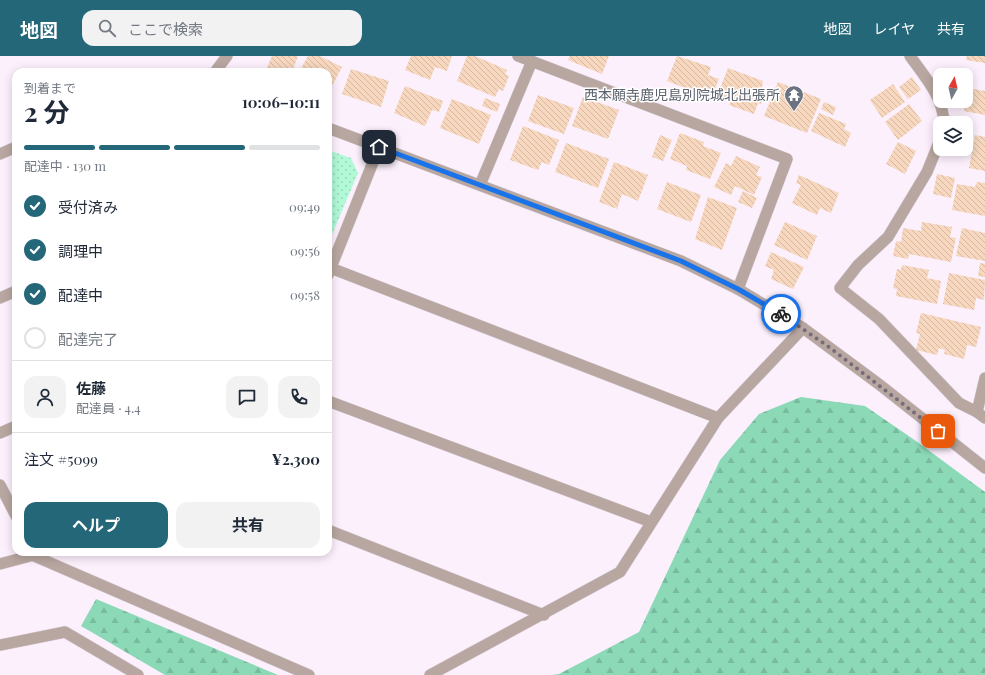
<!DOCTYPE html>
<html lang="ja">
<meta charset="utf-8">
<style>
:root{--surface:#fff;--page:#f2f2f3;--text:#1f2937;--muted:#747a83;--line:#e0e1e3;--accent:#246779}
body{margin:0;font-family:"Playfair Display","Noto Sans JP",serif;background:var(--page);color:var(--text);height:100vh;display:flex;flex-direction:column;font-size:15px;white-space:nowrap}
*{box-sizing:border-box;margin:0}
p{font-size:13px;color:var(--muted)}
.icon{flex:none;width:22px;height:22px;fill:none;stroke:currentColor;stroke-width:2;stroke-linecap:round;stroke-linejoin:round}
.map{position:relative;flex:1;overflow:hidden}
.sheet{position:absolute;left:12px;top:12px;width:320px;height:488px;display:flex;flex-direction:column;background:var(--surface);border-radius:12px;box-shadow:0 2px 10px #0003}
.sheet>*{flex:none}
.needle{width:26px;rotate:8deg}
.tools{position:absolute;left:933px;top:12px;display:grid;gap:8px}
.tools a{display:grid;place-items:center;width:40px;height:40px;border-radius:8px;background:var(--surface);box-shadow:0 2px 10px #0003;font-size:20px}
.pin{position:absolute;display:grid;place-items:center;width:34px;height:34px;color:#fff;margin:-17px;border-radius:8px;box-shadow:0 2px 6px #0006}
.courier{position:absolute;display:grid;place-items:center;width:40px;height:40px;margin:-20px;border:3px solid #1a73e8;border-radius:50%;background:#fff;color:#222;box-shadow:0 1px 5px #0007}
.summary em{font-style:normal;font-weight:700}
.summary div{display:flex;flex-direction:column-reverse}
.summary{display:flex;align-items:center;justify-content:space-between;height:68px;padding:0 12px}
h1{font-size:26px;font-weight:700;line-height:30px}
.bar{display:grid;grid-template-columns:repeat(4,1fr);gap:6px 4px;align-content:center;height:48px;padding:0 12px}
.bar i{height:5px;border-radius:3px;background:var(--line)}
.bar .selected{background:var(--accent)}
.bar p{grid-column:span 4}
.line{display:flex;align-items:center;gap:10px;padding:0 12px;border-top:1px solid var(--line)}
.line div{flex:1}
.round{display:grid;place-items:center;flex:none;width:42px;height:42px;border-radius:12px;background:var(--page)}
ol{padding:0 12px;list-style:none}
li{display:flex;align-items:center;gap:12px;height:44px}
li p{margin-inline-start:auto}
li .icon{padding:4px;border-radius:50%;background:var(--accent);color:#fff;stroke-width:4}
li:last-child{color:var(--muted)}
li i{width:22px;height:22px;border:2px solid var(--line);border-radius:50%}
.button{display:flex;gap:8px;margin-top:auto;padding:8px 12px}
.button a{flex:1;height:46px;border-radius:12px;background:var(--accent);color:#fff;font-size:16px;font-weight:700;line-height:46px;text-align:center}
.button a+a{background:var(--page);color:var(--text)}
header{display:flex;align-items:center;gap:24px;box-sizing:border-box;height:56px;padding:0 20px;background:var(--accent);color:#fff}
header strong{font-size:19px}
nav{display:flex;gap:22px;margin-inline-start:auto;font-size:14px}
.search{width:280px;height:36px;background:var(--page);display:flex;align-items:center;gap:10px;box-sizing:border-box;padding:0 14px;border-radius:12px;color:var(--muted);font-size:15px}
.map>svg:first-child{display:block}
</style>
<header>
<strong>地図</strong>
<div class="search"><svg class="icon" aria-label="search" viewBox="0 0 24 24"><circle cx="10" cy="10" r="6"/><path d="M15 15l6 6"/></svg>ここで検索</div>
<nav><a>地図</a><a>レイヤ</a><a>共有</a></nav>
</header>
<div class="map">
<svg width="985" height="619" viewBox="0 0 985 619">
<defs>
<pattern id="forest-firs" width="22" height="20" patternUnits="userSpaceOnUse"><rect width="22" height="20" fill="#8bd9b6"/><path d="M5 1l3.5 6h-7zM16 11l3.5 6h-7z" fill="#78ba9d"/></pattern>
<pattern id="park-dots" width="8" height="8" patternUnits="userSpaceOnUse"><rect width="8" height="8" fill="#b2f9d8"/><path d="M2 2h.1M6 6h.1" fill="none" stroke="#99d5ba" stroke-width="1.8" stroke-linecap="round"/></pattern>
<pattern id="building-back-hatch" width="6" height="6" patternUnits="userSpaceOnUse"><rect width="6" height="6" fill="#f7d7be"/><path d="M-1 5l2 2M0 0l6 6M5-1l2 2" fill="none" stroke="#d4b8a4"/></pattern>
</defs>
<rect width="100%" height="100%" fill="#fcf0fc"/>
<!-- forest -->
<g fill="url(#forest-firs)">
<path d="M801,341L865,350L916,385L985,436V619H552L559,618L639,576L720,404L759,358Z"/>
<path d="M96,543L278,619H165L81,570Z"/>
</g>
<!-- park -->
<path fill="url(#park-dots)" d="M328,94L351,102L358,117L328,188Z"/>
<!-- building -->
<g fill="url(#building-back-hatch)">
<path d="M272,0H298L292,16H271L266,14Z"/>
<path d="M308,0H320L342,11L330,34L328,33V16H299Z"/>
<path d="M411,0H452L447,15L435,11L430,24L405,14Z"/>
<path d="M467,0H475L507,14L505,18L509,20L503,35L499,33L495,41L457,25Z"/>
<path d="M570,0H609L602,18L568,4Z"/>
<path d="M677,0L711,11L708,19L719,23L711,42L667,25Z"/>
<path d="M967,0H985V7L966,4Z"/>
<path d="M728,12L763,25L761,38L764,39L761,48L758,47L754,58L729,49L731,45L717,40Z"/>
<path d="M351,13L389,25L381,51L342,38Z"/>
<path d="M912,21L921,34L908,43L899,31Z"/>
<path d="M778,26L821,43L807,77L764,60Z"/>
<path d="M893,28L905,46L882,62L870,44Z"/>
<path d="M405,30L443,45L439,56L432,54L425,70L394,57Z"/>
<path d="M968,32L985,35V59L964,55Z"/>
<path d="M538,39L574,52L564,78L528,65Z"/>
<path d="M583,41L619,54L608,83L572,70Z"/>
<path d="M485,42L500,48L497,56L482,50Z"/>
<path d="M452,43L491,59L479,88L440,72Z"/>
<path d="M824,46L836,51L833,59L821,53Z"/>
<path d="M909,48L922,65L898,84L885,66Z"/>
<path d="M819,57L846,68L844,73L851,77L845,91L811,75Z"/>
<path d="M523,70L559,84L549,109L542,106L538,114L510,104Z"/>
<path d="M966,74L973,75L969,93L966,92Z"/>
<path d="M680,77L704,86L703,90L721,97L710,123L686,114L687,110L670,103Z"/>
<path d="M660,79L672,84L663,105L652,101Z"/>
<path d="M975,79L985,81V115L969,112Z"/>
<path d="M898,86L916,95L905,118L886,108Z"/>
<path d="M566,87L609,103L598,132L555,116Z"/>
<path d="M736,100L760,111L756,119L762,121L754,139L735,130L731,139L714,131L726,107L731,110Z"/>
<path d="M614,106L648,119L638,145L622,138L617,153L599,146Z"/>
<path d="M937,118L955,122L951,142L933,138Z"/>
<path d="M799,119L839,137L831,157L820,152L817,159L792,147L801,129L796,127Z"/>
<path d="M667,126L701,139L691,166L657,153Z"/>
<path d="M977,126L985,127V160L952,154L957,128L975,131Z"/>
<path d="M743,135L757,142L752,152L738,146Z"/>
<path d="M708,141L737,152L722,194L695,183Z"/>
<path d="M785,166L817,180L807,204L774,189Z"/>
<path d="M922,166L952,171L950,181L956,182L951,206L909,198L908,203L893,200L896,185L901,186L903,172L921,175Z"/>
<path d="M962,172L985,177V205L956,200Z"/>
<path d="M771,196L804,211L793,233L771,223L774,214L765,210Z"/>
<path d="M980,207L985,208V221L978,220Z"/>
<path d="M902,209L929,214L927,222L941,225L937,248L896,240L897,233L893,232L897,213L901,214Z"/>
<path d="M949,217L985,224L984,244L976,242L974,254L943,248Z"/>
<path d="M921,257L981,271L976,291L967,289L964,303L944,298L945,294L939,292L937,299L916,294L920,278L916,277Z"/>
</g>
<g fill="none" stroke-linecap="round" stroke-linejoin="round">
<!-- minor casing -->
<g stroke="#d7cbd7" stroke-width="12">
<g id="minor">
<path d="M518,0L787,103L738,233"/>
<path d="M910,0C925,21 943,41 944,67"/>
<path d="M215,16L227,0"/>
<path d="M940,84L927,116L888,181L858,209L840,232L879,263L959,347L977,356L985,362"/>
<path d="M480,129L532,5"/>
<path d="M328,211L718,362"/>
<path d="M328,219L379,91"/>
<path d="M0,242L16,235"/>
<path d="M328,345L651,466"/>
<path d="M977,356L985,322"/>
<path d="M0,377L16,370"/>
<path d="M0,429L16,460"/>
<path d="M328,474L544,559"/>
<path d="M31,496L32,499L309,619"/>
<path d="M0,508L45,496"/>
<path d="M0,589L65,576L138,619"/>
<path d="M430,619L620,516L718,362L803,272"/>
</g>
</g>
<!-- tertiary casing -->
<g stroke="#d7cbd7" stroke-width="12">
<g id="tertiary">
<path d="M328,72L681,205L738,233L803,272L880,329L985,412"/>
<path d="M0,98L16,91"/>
</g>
</g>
<!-- minor -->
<use href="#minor" stroke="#b8a7a0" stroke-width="11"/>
<!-- tertiary -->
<use href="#tertiary" stroke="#b8a7a0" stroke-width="11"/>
</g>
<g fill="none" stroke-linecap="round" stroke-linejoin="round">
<!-- done -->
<path stroke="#766b77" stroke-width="4" stroke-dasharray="0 7.2" d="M781,258L829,291L938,375"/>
<!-- route -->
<path stroke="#1a73e8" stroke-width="5" d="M379,91L681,205L738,233L781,258"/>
</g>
<!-- icons -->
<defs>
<g id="temple-pin" transform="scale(1)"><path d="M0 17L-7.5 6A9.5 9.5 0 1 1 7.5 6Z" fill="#6b7280" stroke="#fff"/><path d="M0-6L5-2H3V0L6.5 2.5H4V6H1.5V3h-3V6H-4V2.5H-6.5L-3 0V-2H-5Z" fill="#fff"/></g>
</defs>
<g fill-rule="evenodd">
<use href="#temple-pin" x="794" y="39"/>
</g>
<g text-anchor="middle" stroke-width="3" stroke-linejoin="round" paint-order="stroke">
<!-- worship labels -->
<g font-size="14" fill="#5b616d" stroke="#fff" text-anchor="end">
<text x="780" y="44">西本願寺鹿児島別院城北出張所</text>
</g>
</g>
</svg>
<div class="tools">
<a><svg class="needle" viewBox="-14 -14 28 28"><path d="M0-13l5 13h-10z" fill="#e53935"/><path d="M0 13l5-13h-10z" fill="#747a83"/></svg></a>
<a><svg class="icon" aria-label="layers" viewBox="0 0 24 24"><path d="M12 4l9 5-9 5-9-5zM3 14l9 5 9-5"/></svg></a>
</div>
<div class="pin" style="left:938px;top:375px;background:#ea580c"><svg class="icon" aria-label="bag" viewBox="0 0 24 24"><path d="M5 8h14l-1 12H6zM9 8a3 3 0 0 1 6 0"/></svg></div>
<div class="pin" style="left:379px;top:91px;background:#1f2937"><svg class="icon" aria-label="home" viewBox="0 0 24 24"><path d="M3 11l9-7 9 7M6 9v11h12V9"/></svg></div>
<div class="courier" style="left:781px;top:258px"><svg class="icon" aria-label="bike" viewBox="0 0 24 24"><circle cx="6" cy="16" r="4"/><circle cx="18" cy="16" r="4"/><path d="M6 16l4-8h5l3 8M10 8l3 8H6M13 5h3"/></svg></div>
<section class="sheet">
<div class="summary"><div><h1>2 分</h1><p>到着まで</p></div><em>10:06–10:11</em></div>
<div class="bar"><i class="selected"></i><i class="selected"></i><i class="selected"></i><i></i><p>配達中 · 130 m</p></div>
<ol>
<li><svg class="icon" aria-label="check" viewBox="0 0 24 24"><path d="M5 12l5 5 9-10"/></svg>受付済み<p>09:49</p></li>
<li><svg class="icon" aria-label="check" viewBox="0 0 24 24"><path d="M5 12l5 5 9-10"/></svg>調理中<p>09:56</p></li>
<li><svg class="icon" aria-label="check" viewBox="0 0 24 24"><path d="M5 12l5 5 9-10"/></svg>配達中<p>09:58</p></li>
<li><i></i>配達完了</li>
</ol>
<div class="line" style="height:72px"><a class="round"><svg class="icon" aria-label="person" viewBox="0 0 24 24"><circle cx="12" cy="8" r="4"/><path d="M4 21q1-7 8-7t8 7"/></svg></a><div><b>佐藤</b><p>配達員 · 4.4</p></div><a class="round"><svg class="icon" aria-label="chat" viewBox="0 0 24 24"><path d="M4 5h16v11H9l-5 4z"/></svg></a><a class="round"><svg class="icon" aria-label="phone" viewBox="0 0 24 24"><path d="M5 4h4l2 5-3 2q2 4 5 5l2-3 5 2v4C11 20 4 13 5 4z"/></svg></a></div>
<div class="line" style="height:52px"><div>注文 #5099</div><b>¥2,300</b></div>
<div class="button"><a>ヘルプ</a><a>共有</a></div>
</section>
</div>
